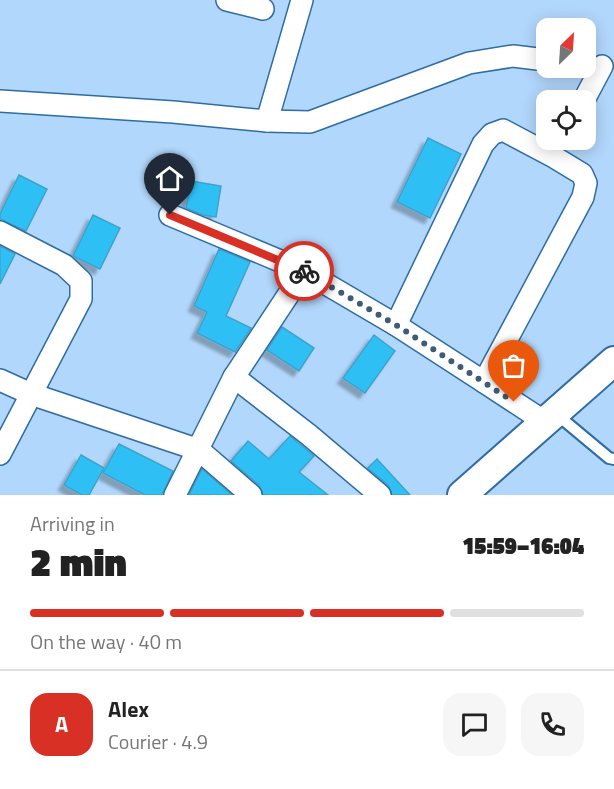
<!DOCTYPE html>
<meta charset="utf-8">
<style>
:root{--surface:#fff;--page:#f6f6f6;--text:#222;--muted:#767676;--line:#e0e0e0;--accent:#d93025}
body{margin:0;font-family:"Titillium Web",sans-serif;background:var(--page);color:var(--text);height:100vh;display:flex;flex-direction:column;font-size:22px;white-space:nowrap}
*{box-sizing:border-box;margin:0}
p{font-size:20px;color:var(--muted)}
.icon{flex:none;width:33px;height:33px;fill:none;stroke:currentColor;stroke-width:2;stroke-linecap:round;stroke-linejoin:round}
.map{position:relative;height:495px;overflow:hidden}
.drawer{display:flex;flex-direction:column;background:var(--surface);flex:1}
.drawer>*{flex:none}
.needle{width:39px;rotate:25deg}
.buttons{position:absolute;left:536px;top:18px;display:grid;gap:12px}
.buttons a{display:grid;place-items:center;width:60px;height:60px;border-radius:12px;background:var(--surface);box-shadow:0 3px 15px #0003;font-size:30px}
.pin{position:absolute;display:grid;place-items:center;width:51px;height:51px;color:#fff;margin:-62px -26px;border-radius:50% 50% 50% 0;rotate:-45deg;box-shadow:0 0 6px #0007}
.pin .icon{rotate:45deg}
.courier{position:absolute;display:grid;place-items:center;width:60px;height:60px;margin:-30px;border:4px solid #d93025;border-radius:50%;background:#fff;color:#222;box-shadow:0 2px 8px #0007}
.headline em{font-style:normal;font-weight:800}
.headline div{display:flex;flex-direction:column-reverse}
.headline{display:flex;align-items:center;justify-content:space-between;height:102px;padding:0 30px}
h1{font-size:39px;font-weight:800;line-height:45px}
.bar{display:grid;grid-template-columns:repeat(4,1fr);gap:9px 6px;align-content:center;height:72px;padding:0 30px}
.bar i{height:8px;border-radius:4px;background:var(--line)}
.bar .selected{background:var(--accent)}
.bar p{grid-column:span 4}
.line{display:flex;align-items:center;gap:15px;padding:0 30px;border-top:2px solid var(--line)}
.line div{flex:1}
.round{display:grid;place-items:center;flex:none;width:63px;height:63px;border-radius:18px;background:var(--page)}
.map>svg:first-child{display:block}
</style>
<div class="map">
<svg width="614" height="495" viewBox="0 0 614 495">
<defs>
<filter id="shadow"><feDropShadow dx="-5.5" dy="5.5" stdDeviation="1.5" flood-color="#0004"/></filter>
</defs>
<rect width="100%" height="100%" fill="#b2d7fc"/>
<!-- building -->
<g fill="#2fc0f5" stroke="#3fa2ca" stroke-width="1.5" filter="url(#shadow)">
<path d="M428,138L461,154L430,218L397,202Z"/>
<path d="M19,175L47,189L26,231L0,219V214Z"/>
<path d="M191,181L221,186L216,217L203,215L186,208Z"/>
<path d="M93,215L120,228L100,269L73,256Z"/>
<path d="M0,246L15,254L0,284Z"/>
<path d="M219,249L250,262L226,316L251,328L235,352L197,333L207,312L194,306Z"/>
<path d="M282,327L314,348L299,371L267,350Z"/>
<path d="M374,335L395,351L365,393L343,378Z"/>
<path d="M290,436L314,456L299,472L328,495H263L259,485L231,461L248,441L269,459Z"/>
<path d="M119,444L173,471L162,495H145L103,473Z"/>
<path d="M81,455L104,468L89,495H82L64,485Z"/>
<path d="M377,459L410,495H392L388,485L368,468Z"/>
<path d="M202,469L232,495H189Z"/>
</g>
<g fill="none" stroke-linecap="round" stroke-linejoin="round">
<!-- service casing -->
<g stroke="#2e6ca3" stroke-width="14">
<path id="service" d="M555,413L609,458L614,459"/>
</g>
<!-- minor casing -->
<g stroke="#2e6ca3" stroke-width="24">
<g id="minor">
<path d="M227,0L263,9"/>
<path d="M584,100L602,66"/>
<path d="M0,101L173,112L267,121L310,122L469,63L513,56L546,60"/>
<path d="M267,121L302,0"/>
<path d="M170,215L304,271L396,325L483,144L492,134L503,130L554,157L582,174L586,183L583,197L484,382L545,422"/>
<path d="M0,232L64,265L81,281V299L0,454"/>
<path d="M396,325L484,382"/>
<path d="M234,377L309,435L380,495"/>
<path d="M0,380L31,394L199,450L251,495"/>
<path d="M175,495L234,377L304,271"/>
</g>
</g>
<!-- secondary casing -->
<g stroke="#2e6ca3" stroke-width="32">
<path id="secondary" d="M462,495L614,361"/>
</g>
<!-- service -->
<use href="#service" stroke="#fff" stroke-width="10"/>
<!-- minor -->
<use href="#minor" stroke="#fff" stroke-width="21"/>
<!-- secondary -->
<use href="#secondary" stroke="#fff" stroke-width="28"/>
</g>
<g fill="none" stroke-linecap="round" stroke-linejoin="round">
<!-- done -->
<path stroke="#3f5c77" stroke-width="6" stroke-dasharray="0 10.8" d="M304,271L396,325L514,402"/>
<!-- route -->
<path stroke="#d93025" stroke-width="8" d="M170,215L304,271"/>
</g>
</svg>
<div class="buttons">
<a><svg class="needle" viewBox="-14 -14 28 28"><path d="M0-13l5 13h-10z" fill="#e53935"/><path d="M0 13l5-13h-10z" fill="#767676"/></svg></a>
<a><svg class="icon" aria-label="locate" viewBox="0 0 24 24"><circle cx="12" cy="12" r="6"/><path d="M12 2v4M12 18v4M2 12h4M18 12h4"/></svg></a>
</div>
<div class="pin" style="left:514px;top:402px;background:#ea580c"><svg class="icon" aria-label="bag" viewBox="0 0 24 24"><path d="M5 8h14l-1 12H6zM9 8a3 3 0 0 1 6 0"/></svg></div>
<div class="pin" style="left:170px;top:215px;background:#1f2937"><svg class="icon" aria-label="home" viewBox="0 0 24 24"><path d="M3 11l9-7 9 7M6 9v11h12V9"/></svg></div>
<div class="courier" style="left:304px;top:271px"><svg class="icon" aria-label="bike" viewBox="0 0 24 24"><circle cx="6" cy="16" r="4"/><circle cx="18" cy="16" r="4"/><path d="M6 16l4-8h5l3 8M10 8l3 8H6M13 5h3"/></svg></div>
</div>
<section class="drawer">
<div class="headline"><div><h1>2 min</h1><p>Arriving in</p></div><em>15:59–16:04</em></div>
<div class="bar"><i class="selected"></i><i class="selected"></i><i class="selected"></i><i></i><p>On the way · 40 m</p></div>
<div class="line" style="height:108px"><b class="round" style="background:var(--accent);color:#fff">A</b><div><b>Alex</b><p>Courier · 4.9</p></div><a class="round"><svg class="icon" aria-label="chat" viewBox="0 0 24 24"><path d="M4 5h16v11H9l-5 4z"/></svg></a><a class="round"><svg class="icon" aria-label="phone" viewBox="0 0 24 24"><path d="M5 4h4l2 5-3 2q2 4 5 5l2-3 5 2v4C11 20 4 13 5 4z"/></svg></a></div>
</section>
